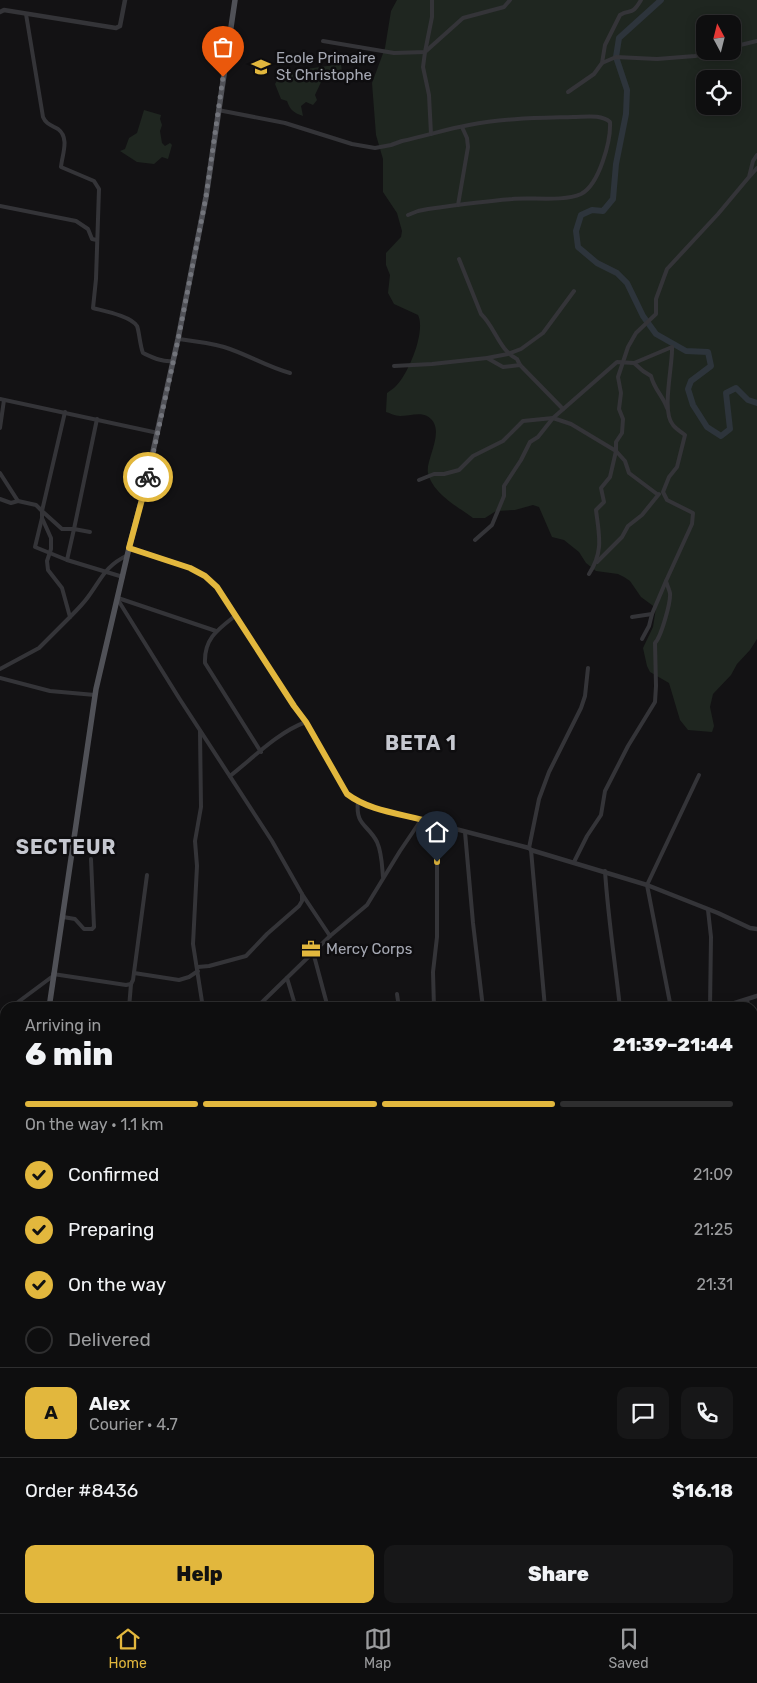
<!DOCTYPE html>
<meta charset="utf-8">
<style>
:root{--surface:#0e0e0f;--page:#171718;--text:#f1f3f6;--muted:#9b9c9e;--line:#2e2e2f;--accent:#e2b73d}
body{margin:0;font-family:Rubik,sans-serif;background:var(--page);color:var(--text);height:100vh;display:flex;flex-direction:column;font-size:19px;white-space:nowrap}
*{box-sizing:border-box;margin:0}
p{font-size:16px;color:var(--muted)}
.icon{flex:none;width:28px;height:28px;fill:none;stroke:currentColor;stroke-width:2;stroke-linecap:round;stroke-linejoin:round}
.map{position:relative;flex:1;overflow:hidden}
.details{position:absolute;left:0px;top:1002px;width:758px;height:611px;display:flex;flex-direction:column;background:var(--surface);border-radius:15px 15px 0 0;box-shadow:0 2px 12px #0003,0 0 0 1px var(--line)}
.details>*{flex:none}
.needle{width:32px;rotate:353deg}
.fabs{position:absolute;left:696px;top:15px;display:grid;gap:10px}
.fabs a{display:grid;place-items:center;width:45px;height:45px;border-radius:10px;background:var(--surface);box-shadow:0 2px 12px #0003,0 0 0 1px var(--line);font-size:25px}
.pin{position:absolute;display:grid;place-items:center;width:42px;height:42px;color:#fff;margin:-51px -21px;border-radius:50% 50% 50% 0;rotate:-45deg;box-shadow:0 0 5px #0007}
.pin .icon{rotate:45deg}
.courier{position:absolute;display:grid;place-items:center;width:50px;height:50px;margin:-25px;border:4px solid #e2b73d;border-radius:50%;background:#fff;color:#222;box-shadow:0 1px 6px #0007}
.overview em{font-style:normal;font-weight:800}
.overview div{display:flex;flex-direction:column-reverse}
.overview{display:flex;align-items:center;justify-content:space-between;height:85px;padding:0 25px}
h1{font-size:32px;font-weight:800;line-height:38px}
.bar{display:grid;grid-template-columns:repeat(4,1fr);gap:8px 5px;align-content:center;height:60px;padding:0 25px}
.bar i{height:6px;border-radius:4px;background:var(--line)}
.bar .current{background:var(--accent)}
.bar p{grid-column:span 4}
.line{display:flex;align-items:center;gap:12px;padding:0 25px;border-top:1px solid var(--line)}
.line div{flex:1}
.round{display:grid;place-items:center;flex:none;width:52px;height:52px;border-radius:10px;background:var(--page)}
ol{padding:0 25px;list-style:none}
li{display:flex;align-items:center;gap:15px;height:55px}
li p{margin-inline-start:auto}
li .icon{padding:5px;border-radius:50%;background:var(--accent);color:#111;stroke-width:4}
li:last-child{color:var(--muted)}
li i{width:28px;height:28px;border:2px solid var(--line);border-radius:50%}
.button{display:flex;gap:10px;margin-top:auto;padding:10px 25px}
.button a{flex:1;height:58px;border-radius:10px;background:var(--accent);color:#111;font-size:20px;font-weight:800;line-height:58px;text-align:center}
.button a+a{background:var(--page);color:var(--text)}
.tab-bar{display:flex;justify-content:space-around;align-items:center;height:70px;border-top:1px solid var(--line);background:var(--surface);font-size:14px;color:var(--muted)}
.tab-bar a{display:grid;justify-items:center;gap:2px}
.tab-bar .current{color:var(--accent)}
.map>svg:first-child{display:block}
</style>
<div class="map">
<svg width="757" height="1613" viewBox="0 0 757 1613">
<rect width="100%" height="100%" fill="#131214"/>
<!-- green -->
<g fill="#1f2620" fill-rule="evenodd">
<path d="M397,0H757V639L750,650L737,664L731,675L713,694L710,707L714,726L712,732L688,730L680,720L669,683L650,672L647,666L643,648L653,627L656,608L641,597L630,581L624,577L618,574L596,571L586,563L579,552L564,540L552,537L539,507L533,505L515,510L496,511L485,518H473C457,506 433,494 428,473C425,459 448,428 427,416C420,412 408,416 400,416C395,416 390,413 386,412L387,393C390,391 394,388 396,386C409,373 426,331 418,315L394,304L388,293L390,275L386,265V253L401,237L402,231L397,213L383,192V159L376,135L372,83L385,48L391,11ZM705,24H732V51H705ZM705,79H732V106H705Z"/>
<path d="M341,64L342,72L322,70V80L315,95L317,100L313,105L306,102L301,106L303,116C294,113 290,110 287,101L281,99L275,84L280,76H283L285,72Z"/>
<path d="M144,110L161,115L160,119L162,125L160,131L162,143L165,146L170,143L172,145L168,159L162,157L154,164L137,162L120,151L125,149L129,138L137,133Z"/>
<path d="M757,1148V1390L753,1394L752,1149Z"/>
<path d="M752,1458H757V1613H526L529,1609H752Z"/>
<path d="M3,1499L5,1500V1609H38L36,1613H0V1500Z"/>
<path d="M350,1609H413L412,1613H352Z"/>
</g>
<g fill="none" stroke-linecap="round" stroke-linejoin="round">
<!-- stream -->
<g stroke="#2d343b" stroke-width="1">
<path d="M0,1316L5,1313"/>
<path d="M358,1609L361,1613"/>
</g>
<!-- river -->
<path stroke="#2d343b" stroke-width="6" d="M661,0L619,38L616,57L627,90L626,114L616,164L613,199L603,211L592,210L581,215L576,231L578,247L597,263L617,273L627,283L643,316L656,334L686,351L708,352L711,366L691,381L688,389L693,405L707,427L721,436L730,429L726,393L736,388L748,400L757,403"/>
<!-- minor -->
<g stroke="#343438" stroke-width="4">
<path d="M26,14L43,117C46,124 51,125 58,129C70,138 62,155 61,167L94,181L99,189L96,279L93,308C104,311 131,316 137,326C139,330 140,346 143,353C154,358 162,362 173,361"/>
<path d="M323,41L394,53L425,52L463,18L504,7L510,0"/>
<path d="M732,47L757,41"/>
<path d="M602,63L605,45L620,15C631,8 631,17 641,0"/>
<path d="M568,92L594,74L602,63L616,57L657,59L695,56L714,51"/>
<path d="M218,110L285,123L352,144L375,148L391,145L402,141C425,136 447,129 469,125C504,118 539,118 573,117C585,117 601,114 610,122C611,141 599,185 581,194C563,202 531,197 512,199C484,201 456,205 428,209L418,211L408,215"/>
<path d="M431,134L429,95L423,67L425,52L432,17V0"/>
<path d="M750,176L757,168"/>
<path d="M458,205L468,147L467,138L462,127"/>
<path d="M0,206L76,221L88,229L92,239L97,240"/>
<path d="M459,259L481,314C495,327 499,350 517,359L520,365L563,409"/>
<path d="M178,339C193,341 209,343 224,347C247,354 267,367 290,373"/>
<path d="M487,358L503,367L520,365"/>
<path d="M634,363L643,371L651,376C654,389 663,396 667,408"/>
<path d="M394,366L432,364L487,358L508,354L521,349L543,333L574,291"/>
<path d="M0,399L158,433"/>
<path d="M65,412L42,511L62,529H74L97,419"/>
<path d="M0,428L4,400"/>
<path d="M0,473L18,501L36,505L42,511V518L51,538V549L47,561L48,570L62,588L70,617L39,648L0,669"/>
<path d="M419,480L434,474H444L459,470L473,456L503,441L523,421L553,418L571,424L616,451L625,461L629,473L657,494"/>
<path d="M0,499L11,503L18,501"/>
<path d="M42,518L35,547L67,560L123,577"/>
<path d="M475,540L492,525L504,496V486L521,460L530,442L538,437L553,418L617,362L634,363L672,347C673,365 661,412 673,425C676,429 681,432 685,435L677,467L669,477L663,492L667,500L693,513L692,524L666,581C667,585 669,589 670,593C671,602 661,637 655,643L656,686L655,702L628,746L605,791L601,815L587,836L574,862"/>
<path d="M67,560L74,529L90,532"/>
<path d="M597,562L622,537L628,526L642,515L659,494"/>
<path d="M589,574C604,551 599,535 596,510L604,502L601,488L610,477L616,451V442L622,433L623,419L619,409L621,393L618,377L628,347L636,333L656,314V299L667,269L718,214L749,177L753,161L757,155"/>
<path d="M118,598L216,631"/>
<path d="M118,600L179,698L272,841L302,894L330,936"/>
<path d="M235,616C217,630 204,639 205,663L261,752"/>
<path d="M70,617C76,611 83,604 88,597C102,578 105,566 128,555"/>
<path d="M632,617L652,614L666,581"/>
<path d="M642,639L649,626L652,614"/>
<path d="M0,678L50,691L95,695"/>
<path d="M200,731L201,807L195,841L197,866L193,944L203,1008"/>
<path d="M230,776C253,758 278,732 306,722"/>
<path d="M358,801C355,826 368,824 377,842C382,853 382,866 383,877"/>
<path d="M465,832L473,923L483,1008"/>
<path d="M529,848L539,799L549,772L581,708L585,696L588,668"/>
<path d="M531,850L545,1008"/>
<path d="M605,871C608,917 615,962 620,1008"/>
<path d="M708,910L711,937L710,1008"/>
<path d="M63,917L75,919L84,929H92L94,927L91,859"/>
<path d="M313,952L328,1008"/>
<path d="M198,967L209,966L246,956L267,934L299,906L302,901V894"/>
<path d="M134,973L179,980L189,977L198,971"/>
<path d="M53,974L126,985L131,984L133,980L147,875"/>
<path d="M287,978L296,1008"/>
<path d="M397,994L399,1008"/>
<path d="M747,1000L749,1008"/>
<path d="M10,1008L53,976"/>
<path d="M129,1008L131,984"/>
<path d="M256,1008L330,936L367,905L400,851L421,820"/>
<path d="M434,1008L433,972L437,937V824"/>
<path d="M671,1008L647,885L699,775"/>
<path d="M0,1015L5,1012"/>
<path d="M752,1019L757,1034"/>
<path d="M752,1052L757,1051"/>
<path d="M752,1083L757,1082"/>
<path d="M0,1130L5,1129"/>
<path d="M715,1609L722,1613"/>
<path d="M158,1613L159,1609"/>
</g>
<!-- tertiary -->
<g stroke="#343438" stroke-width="4.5">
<path d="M0,12L4,10L116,28L120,26L125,0"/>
<path d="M129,548L190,568L205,576L217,587L293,705L306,722L347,794L358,801L375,808L529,848L531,850L647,885L718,913L750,928L757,929"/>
<path d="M719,1008L757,996"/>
<path d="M0,1246L5,1242"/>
<path d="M0,1489L5,1487"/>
</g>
<!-- primary -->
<g stroke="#505157" stroke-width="5.5">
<path d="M49,1008L96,689L129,548L146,483L178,339L206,197L235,0"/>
<path d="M0,1142L5,1137"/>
<path d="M0,1149L5,1144"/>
<path d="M0,1179L5,1184"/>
<path d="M203,1613L204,1609"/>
</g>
</g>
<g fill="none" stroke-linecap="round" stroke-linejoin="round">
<!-- done -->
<path stroke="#72747b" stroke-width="5" stroke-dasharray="0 9" d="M148,477L178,340L206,197L223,77"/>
<!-- route -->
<path stroke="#e2b73d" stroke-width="6" d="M148,477L129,548L190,568L205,576L217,587L294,706L306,722L347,794C372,813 408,814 437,824V862"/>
</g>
<!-- icons -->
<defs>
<g id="school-bare" transform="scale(1.5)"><path d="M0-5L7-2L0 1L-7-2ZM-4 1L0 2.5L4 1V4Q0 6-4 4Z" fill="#e2b73d" stroke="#0e0d0f" stroke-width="2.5" paint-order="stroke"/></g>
<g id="office-bare" transform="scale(1.5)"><path d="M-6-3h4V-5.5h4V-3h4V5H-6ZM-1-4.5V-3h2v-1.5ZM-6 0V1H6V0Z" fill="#e2b73d" stroke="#0e0d0f" stroke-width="2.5" paint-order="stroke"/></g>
</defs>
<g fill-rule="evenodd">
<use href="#school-bare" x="261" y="67"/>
<use href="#office-bare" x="311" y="949"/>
</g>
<g text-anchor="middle" stroke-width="5" stroke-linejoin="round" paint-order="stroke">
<!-- poi labels -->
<g font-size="15" fill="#a5a8b3" stroke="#0e0d0f" text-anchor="start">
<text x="276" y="63">Ecole Primaire<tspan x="276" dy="17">St Christophe</tspan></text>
<text x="326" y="954">Mercy Corps</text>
</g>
<!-- district labels -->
<g font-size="20" font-weight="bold" letter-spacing="1" fill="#c6c8d0" stroke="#0e0d0f">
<text x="421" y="750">BETA 1</text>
<text x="66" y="854">SECTEUR</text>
</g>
</g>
</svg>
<div class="fabs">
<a><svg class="needle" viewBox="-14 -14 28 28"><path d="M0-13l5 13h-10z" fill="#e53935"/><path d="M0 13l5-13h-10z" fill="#9b9c9e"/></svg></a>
<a><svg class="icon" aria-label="locate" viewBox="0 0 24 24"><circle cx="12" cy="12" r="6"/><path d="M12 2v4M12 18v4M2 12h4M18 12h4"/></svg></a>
</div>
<div class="pin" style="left:223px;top:77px;background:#ea580c"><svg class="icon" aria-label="bag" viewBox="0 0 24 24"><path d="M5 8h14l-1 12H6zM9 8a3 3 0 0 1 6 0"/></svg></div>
<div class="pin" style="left:437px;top:862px;background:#1f2937"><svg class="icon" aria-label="home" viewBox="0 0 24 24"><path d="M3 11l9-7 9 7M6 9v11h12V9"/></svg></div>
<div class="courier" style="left:148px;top:477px"><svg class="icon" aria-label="bike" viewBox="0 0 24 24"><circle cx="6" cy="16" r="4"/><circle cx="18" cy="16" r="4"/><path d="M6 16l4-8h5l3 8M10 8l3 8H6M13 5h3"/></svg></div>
<section class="details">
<div class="overview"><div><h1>6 min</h1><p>Arriving in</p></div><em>21:39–21:44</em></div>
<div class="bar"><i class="current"></i><i class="current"></i><i class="current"></i><i></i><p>On the way · 1.1 km</p></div>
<ol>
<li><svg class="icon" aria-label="check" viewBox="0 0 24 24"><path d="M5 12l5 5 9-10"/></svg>Confirmed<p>21:09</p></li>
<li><svg class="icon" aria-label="check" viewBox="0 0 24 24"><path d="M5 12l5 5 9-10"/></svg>Preparing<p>21:25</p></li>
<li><svg class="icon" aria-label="check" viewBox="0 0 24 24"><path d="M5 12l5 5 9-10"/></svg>On the way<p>21:31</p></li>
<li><i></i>Delivered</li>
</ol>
<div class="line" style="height:90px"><b class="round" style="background:var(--accent);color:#111">A</b><div><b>Alex</b><p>Courier · 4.7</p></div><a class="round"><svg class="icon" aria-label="chat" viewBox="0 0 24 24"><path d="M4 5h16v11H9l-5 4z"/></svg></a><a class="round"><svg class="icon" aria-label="phone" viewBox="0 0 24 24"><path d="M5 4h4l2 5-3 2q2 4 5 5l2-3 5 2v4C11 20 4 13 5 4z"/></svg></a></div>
<div class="line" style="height:65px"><div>Order #8436</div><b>$16.18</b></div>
<div class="button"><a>Help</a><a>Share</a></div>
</section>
</div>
<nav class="tab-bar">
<a class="current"><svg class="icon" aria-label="home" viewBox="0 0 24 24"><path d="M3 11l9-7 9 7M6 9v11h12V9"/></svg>Home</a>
<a><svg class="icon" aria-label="map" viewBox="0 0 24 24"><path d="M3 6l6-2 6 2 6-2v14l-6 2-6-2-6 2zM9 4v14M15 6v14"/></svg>Map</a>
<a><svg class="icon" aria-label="saved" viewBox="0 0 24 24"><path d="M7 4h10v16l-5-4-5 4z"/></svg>Saved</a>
</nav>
